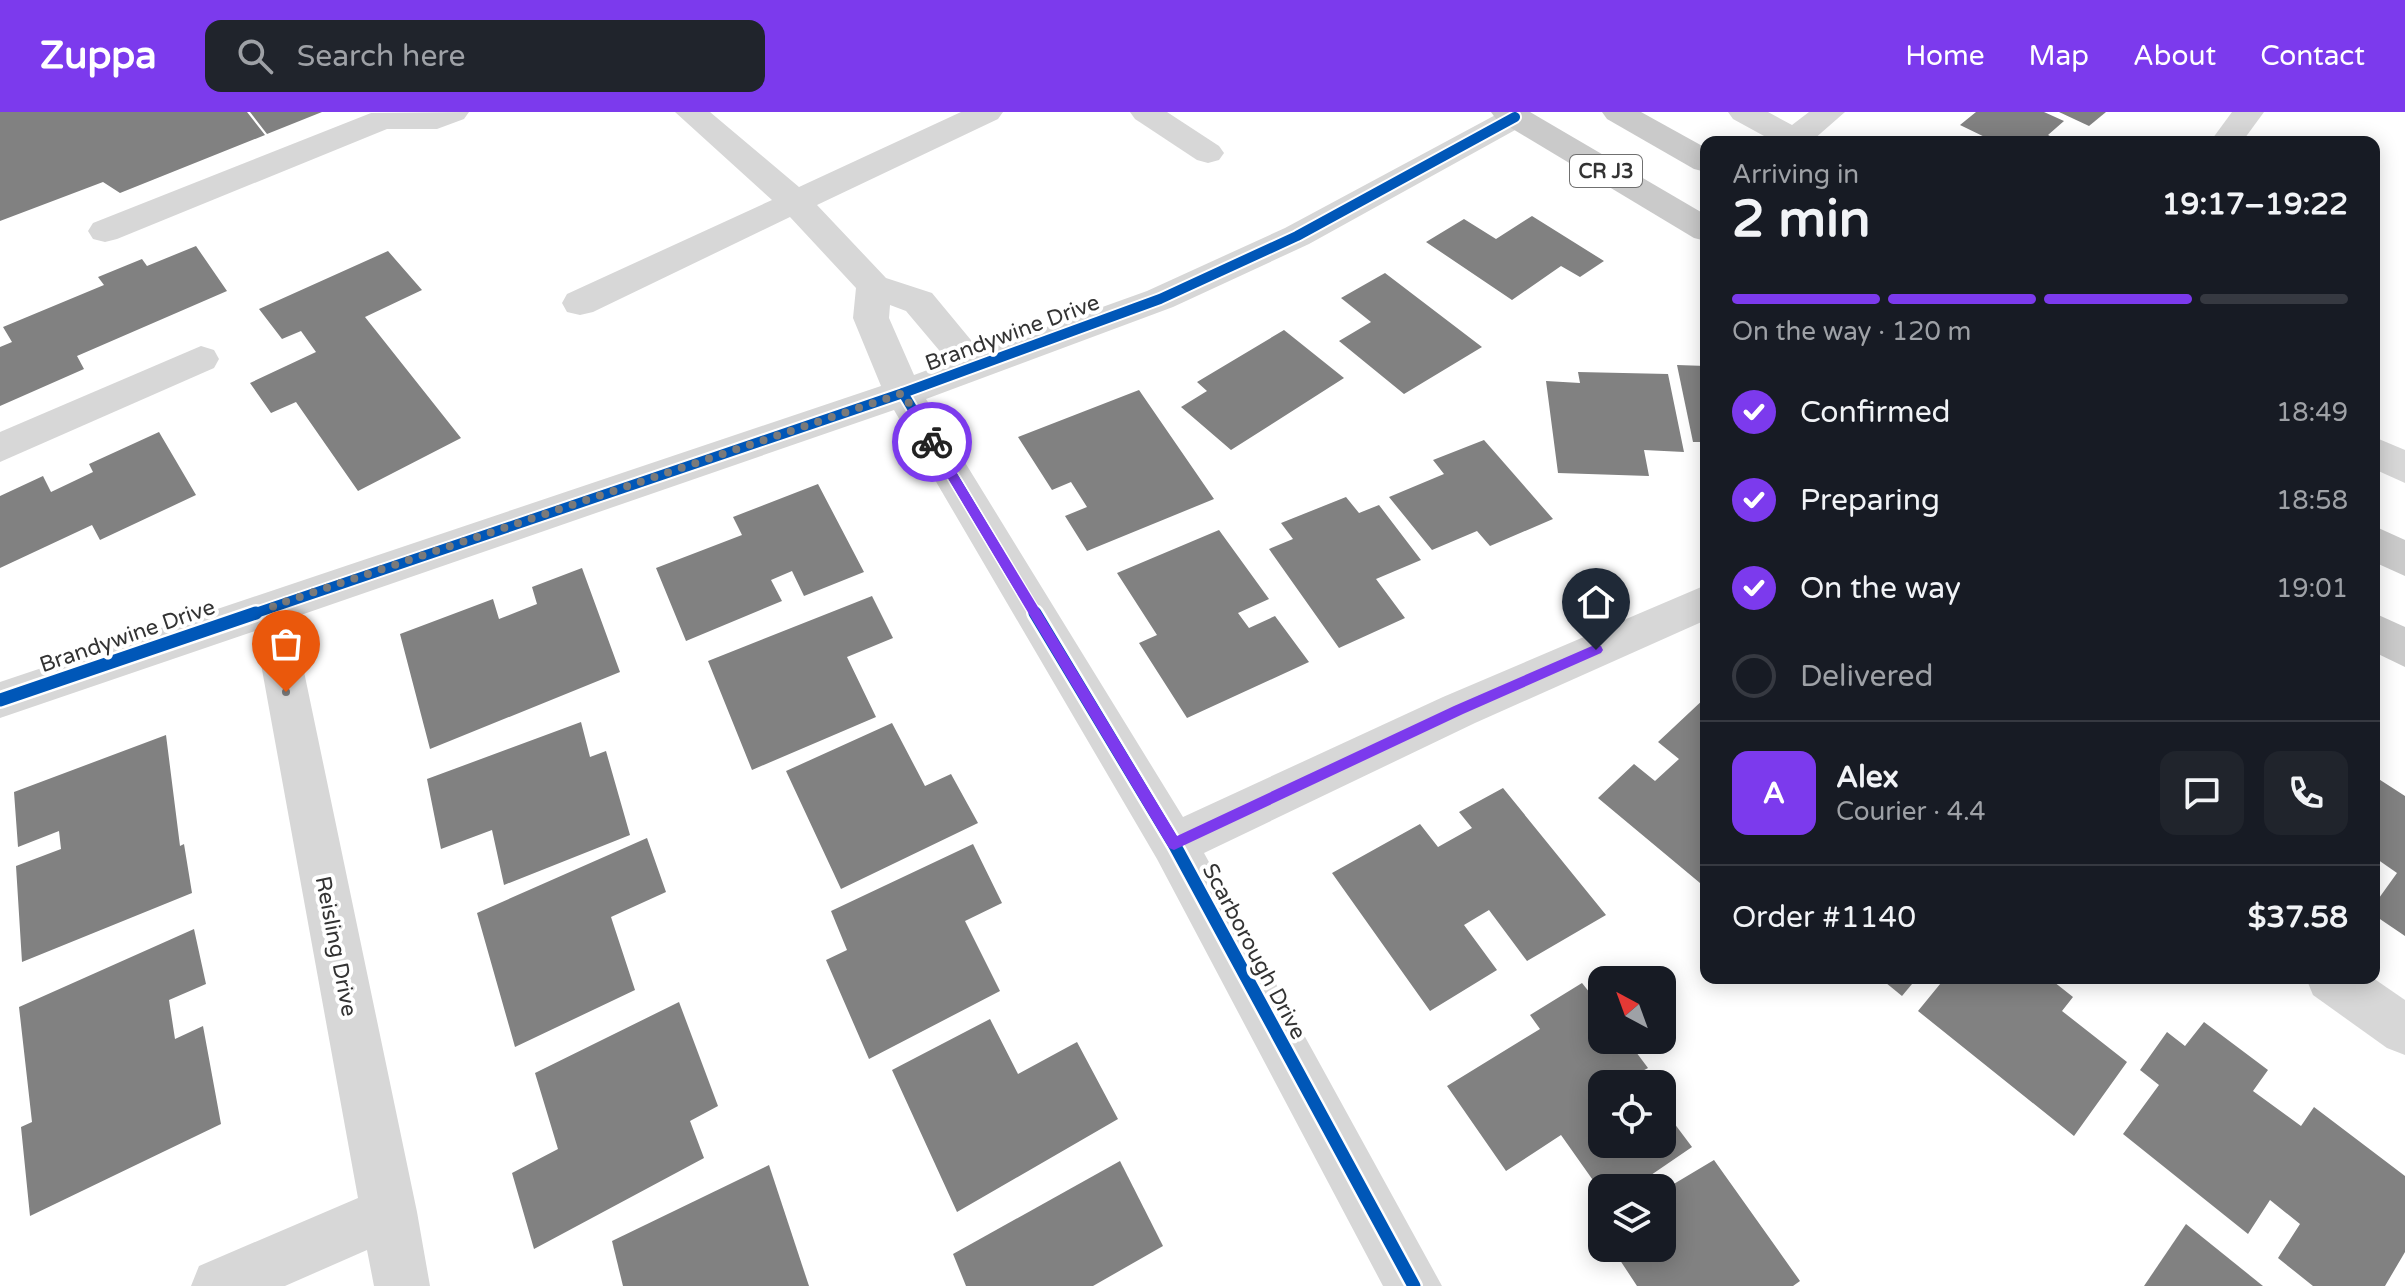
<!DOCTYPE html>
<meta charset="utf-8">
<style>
:root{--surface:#171b24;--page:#20242c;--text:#f1f3f6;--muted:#9ea1a6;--line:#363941;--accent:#7c3aed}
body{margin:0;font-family:"Varela Round",sans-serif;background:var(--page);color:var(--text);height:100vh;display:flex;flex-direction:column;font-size:30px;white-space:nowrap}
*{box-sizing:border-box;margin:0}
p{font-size:26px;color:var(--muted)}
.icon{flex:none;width:44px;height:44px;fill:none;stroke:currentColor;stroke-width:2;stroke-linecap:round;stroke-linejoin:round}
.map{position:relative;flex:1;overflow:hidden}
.panel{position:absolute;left:1700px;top:24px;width:680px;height:848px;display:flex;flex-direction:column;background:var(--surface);border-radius:16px;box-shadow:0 4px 20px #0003}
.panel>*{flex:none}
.needle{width:52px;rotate:319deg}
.buttons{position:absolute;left:1588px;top:854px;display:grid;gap:16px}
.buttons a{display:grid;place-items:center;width:88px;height:88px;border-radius:16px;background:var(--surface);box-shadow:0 4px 20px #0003;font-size:40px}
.pin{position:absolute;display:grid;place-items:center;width:68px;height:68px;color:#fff;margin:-82px -34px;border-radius:50% 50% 50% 0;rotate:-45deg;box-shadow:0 0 8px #0007}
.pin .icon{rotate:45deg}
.courier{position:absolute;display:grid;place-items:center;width:80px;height:80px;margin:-40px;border:6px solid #7c3aed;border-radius:50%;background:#fff;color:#222;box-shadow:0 2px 10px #0007}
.headline em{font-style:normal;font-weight:700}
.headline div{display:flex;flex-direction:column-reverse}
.headline{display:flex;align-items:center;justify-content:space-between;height:136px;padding:0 32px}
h1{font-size:52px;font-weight:700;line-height:60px}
.bar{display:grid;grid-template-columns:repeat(4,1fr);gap:12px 8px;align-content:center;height:96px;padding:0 32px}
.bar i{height:10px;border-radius:6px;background:var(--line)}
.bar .on{background:var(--accent)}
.bar p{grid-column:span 4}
.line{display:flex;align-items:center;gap:20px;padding:0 32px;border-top:2px solid var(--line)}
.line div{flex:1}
.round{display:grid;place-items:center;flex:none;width:84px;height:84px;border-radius:16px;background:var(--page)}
ol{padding:0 32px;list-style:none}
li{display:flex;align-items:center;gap:24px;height:88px}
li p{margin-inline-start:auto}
li .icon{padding:8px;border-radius:50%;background:var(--accent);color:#fff;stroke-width:4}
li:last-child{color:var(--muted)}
li i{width:44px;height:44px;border:4px solid var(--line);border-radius:50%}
header{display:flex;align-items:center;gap:48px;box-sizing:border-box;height:112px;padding:0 40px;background:var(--accent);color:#fff}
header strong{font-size:38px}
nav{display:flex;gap:44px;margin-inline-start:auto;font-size:28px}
.search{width:560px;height:72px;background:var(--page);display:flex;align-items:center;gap:20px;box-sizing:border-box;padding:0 28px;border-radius:16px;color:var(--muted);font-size:30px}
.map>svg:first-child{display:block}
</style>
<header>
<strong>Zuppa</strong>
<div class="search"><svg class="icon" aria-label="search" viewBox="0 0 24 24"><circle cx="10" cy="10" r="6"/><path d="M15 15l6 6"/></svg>Search here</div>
<nav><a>Home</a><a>Map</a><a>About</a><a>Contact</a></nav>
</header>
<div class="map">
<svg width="2405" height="1174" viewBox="0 0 2405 1174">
<rect width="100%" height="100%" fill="#fff"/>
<!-- building -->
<g fill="#818181">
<path d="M0,0H247L265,23L120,81L103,70L0,109Z"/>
<path d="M250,0H322L267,22Z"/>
<path d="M1976,0H2044L2064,9L2048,23L2062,30H1995L1960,13Z"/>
<path d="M2059,0H2106L2089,14Z"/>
<path d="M1532,104L1604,149L1580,165L1561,154L1512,188L1426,130L1464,107L1496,127Z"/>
<path d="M196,134L227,179L77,244L84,257L0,294V235L12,230L3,215L104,173L98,165L142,147L147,154Z"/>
<path d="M388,139L422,178L365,205L461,326L358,379L296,290L271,301L250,271L316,240L301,219L282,227L259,197Z"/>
<path d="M1385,161L1482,235L1404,282L1339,229L1371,210L1341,186Z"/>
<path d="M1284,218L1344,266L1231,338L1181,295L1207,279L1197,270Z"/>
<path d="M1677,253L1706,254V330H1693Z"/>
<path d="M1578,260L1668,262L1684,340L1644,338L1649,364L1558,361L1546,269L1580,271Z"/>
<path d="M1139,278L1214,387L1087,439L1065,404L1087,395L1071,370L1052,378L1018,325Z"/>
<path d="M159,320L196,383L100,428L92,413L0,456V384L43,364L51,380L93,360L89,352Z"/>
<path d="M1484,328L1553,407L1490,434L1477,419L1432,438L1389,385L1444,362L1433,348Z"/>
<path d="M818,372L864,460L804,484L792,459L771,468L782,489L686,529L656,456L742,423L733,405Z"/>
<path d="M1346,385L1359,401L1379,393L1421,448L1376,467L1405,506L1339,536L1269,437L1293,427L1281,411Z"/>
<path d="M1219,418L1269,487L1238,501L1249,516L1275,504L1309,550L1187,606L1139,531L1157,523L1117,461Z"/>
<path d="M582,456L620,560L430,637L400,522L493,487L499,507L537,492L532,475Z"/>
<path d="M872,484L893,526L847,545L876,605L752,658L708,549Z"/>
<path d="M1706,585V776L1598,686L1634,652L1655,669L1679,647L1658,630Z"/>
<path d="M581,610L590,645L606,639L630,723L504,773L492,718L441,737L427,667Z"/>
<path d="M892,611L925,674L951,662L978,711L841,777L786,659Z"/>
<path d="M166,623L180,734L184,732L192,781L22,850L16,754L61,737L59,719L18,735L14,680Z"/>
<path d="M2374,664L2405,684V824L2374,803V793L2397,761L2374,745Z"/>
<path d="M1503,676L1606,803L1527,849L1489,798L1464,813L1497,858L1430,899L1332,761L1420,712L1438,735L1472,716L1459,700Z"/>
<path d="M647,726L666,780L611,805L635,878L515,935L477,801Z"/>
<path d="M973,732L1002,791L965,809L1000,879L869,947L826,848L847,838L831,799Z"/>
<path d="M194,817L206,872L169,888L175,927L203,914L221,1012L30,1104L21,1015L32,1010L19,895Z"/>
<path d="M1880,866H1917L1902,884Z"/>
<path d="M1945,866H2049L2073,885L2062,899L2127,950L2074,1024L1918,899Z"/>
<path d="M1582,871L1602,896V928H1627L1648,956L1637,962L1644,972H1602V1032H1662V995L1692,1035L1632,1076H1602V1081L1561,1023L1506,1059L1447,974L1540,917L1530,903Z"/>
<path d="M679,890L718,994L690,1009L704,1046L534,1137L512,1061L558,1037L535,961Z"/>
<path d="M990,907L1018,962L1077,930L1118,1007L957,1100L892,958Z"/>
<path d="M2204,910L2268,958L2253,979L2301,1014L2314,995L2405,1064V1140L2385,1174H2313L2278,1146L2300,1112L2270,1088L2248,1122L2123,1022L2159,973L2140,958L2167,920L2185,934Z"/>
<path d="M1714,1048L1800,1169L1793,1174H1637L1612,1136H1662V1079Z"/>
<path d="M1120,1049L1163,1134L1093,1174H966L953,1142Z"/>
<path d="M769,1053L809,1174H623L612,1129Z"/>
<path d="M2186,1112L2263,1174H2144Z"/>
</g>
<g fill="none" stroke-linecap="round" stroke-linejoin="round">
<!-- minor -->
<g fill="#d7d7d7" fill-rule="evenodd">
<path d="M469,0L464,7L437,17H387L117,127L105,130L93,127L88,119L93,111L371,1Z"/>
<path d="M675,0H710L799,75L961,0H1003L998,7L817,93L886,166L932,181L980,239L1147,179L1285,116L1501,0H1527L1531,5L1526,12L1309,132L1173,195L926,287L1183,705L1443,585L1706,473V508L1475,611L1204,741L1442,1174H1383L1157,747L894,298L295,505L302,550L417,1100L430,1174H374L367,1138L285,1174H191L199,1154L358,1086L255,519L0,606V570L881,274L853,206L856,176L790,105L593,200L580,203L567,200L562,191L567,182L772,88ZM890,193L906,199L949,250L914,263L889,206Z"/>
<path d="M1130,0H1167L1219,34L1224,41L1219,48L1208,51L1197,48L1135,7Z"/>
<path d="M1728,0H1768L1792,13L1809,0H1845L1813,28L1815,30H1775L1733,7Z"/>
<path d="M2232,0H2264L2242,30H2210Z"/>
<path d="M201,234L214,238L219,247L214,256L0,350V320Z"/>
<path d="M2374,325L2405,338V371L2374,357Z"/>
<path d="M2306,866H2373L2405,888V943L2387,936L2313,883Z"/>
</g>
<!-- major -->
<g fill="#cacaca" fill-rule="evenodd">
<path d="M1491,0H1530L1706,103V129L1694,126L1496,7Z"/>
<path d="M1602,0H1641L1706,36V60L1694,57L1607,7Z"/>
<path d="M2374,414L2405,428V464L2374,450Z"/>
<path d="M2374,501L2405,515V555L2374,540Z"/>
</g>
<!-- cycleway-far1 casing -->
<g stroke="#fff" stroke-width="14">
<g id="cycleway-far1">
<path d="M903,281L1036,503"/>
<path d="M250,503L903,281L1160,187L1297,124L1515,5"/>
</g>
</g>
<!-- cycleway casing -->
<g stroke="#fff" stroke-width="18">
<g id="cycleway">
<path d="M1035,501L1174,732L1414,1174"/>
<path d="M0,588L256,501"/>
</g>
</g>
<!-- cycleway-far1 -->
<use href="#cycleway-far1" stroke="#0057b8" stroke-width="10"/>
<!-- cycleway -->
<use href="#cycleway" stroke="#0057b8" stroke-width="13"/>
</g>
<!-- route -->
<path fill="#7c3aed" d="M932,325L936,327L1177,724L1454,594L1592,534H1601L1603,538L1601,541L1463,602L1174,738L1169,736L928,333V327Z"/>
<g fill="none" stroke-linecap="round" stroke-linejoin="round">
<!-- done -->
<path stroke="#7a7a7a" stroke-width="8" stroke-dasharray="0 14.4" d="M286,580L273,494L903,281L932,330"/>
</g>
<g text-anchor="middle" stroke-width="8" stroke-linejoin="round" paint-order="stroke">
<!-- shield labels -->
<rect fill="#fff" stroke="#707070" stroke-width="2" x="1570" y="43" width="72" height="32" rx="6"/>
<g font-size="20" font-weight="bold" fill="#333">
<text x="1606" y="66">CR J3</text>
</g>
<!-- street labels -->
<g font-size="22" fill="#333" stroke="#fff">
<text transform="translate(1012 220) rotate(-20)" y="8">Brandywine Drive</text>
<text transform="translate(127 523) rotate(-19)" y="8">Brandywine Drive</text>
<text transform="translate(337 834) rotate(79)" y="8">Reisling Drive</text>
<text transform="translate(1255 839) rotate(62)" y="8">Scarborough Drive</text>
</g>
</g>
</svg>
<div class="buttons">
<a><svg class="needle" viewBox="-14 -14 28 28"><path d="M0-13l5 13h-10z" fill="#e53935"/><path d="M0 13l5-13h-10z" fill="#9ea1a6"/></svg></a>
<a><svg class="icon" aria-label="locate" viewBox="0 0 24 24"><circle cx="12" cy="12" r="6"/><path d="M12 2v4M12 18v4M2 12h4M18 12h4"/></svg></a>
<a><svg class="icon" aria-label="layers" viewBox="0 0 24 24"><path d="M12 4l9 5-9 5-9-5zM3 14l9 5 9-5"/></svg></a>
</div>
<div class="pin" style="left:286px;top:580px;background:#ea580c"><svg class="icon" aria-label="bag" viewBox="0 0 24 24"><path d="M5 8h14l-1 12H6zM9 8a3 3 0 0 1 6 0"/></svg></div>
<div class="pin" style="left:1596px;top:538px;background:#1f2937"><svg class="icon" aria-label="home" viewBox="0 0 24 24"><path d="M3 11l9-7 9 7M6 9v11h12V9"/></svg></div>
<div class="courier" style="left:932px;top:330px"><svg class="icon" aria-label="bike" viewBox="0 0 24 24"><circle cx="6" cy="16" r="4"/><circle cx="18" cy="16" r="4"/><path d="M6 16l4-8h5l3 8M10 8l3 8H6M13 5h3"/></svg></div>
<section class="panel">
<div class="headline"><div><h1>2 min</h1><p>Arriving in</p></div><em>19:17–19:22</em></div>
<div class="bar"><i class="on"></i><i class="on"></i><i class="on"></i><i></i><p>On the way · 120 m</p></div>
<ol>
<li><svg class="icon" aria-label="check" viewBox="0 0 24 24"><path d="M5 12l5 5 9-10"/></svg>Confirmed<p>18:49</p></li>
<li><svg class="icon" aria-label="check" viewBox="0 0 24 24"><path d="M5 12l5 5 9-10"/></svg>Preparing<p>18:58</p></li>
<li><svg class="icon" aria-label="check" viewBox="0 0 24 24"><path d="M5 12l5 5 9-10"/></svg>On the way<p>19:01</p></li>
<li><i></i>Delivered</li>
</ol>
<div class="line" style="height:144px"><b class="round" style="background:var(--accent);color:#fff">A</b><div><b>Alex</b><p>Courier · 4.4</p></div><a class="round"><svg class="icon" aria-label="chat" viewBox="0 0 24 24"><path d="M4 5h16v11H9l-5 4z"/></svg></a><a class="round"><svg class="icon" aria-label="phone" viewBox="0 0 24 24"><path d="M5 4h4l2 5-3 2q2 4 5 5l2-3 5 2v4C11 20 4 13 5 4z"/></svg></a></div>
<div class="line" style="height:104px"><div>Order #1140</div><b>$37.58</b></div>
</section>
</div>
